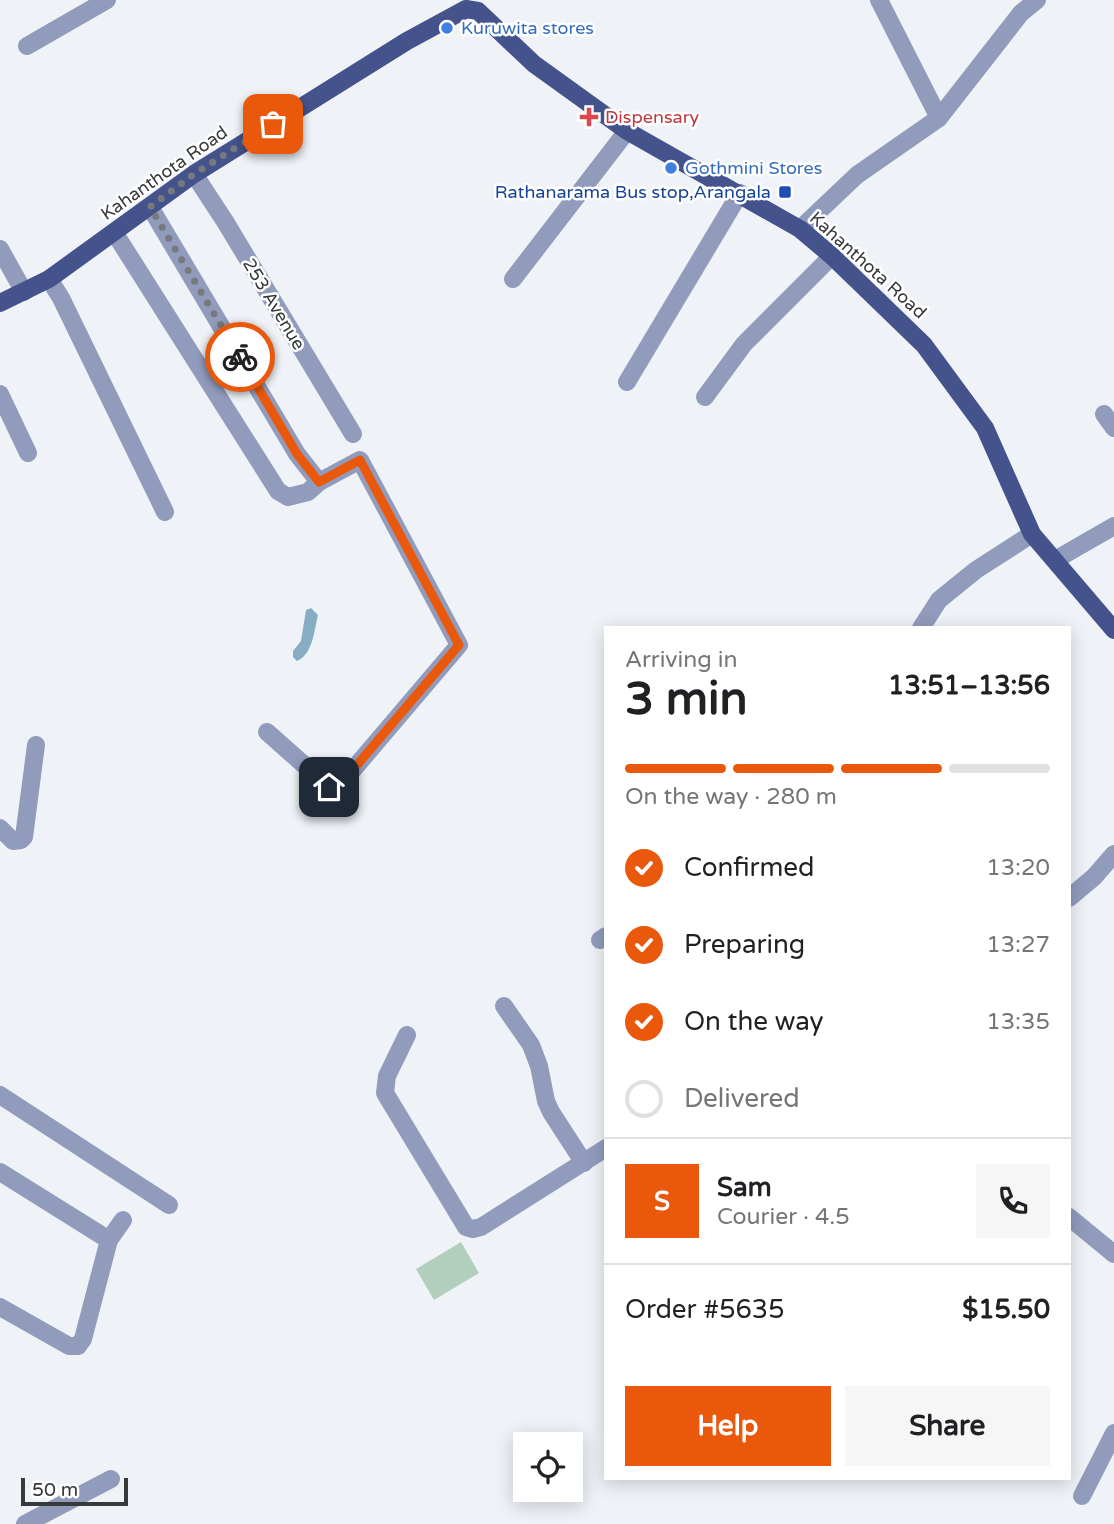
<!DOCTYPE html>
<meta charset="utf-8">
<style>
:root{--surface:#fff;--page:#f6f6f6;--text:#202124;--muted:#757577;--line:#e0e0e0;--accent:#ea580c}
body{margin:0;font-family:"Varela Round",sans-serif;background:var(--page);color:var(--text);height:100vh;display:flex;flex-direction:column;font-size:26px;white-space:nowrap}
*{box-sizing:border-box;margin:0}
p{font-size:23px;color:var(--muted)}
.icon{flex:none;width:38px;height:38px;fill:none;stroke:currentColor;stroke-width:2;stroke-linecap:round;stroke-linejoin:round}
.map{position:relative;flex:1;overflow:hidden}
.panel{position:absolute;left:604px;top:626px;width:467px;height:854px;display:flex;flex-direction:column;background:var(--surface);border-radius:0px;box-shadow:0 4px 18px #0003}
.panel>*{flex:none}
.fabs{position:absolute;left:513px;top:1432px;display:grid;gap:14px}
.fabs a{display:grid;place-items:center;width:70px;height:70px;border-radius:0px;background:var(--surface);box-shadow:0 4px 18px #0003;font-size:35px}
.scale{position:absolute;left:21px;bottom:18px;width:107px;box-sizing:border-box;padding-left:7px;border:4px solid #37393b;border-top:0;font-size:19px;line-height:24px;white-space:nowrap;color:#37393b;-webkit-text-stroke:5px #fff;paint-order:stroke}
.pin{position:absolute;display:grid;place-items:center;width:60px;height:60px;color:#fff;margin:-30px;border-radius:14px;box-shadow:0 4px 10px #0006}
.courier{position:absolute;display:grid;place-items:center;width:70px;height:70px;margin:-35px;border:5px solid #ea580c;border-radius:50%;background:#fff;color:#222;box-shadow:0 2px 9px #0007}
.overview em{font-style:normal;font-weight:700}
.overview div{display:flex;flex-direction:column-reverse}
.overview{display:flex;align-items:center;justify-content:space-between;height:119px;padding:0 21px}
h1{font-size:46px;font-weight:700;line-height:52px}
.bar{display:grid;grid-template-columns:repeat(4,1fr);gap:10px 7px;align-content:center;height:84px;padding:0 21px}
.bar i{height:9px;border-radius:5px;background:var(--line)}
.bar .active{background:var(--accent)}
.bar p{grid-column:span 4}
.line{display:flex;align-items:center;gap:18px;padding:0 21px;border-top:2px solid var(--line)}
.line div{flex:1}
.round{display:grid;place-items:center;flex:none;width:74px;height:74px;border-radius:0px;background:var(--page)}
ol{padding:0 21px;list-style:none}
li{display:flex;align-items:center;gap:21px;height:77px}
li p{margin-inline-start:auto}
li .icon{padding:7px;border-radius:50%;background:var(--accent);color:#fff;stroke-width:4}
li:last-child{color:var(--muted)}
li i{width:38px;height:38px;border:4px solid var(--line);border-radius:50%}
.action{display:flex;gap:14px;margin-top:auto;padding:14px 21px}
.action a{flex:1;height:80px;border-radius:0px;background:var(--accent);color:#fff;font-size:28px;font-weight:700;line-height:80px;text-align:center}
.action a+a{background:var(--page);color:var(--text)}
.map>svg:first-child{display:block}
</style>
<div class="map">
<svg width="1114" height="1524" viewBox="0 0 1114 1524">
<rect width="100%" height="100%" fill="#eff3f8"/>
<!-- green -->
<path fill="#b2cfbe" d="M461,1242L479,1273L434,1300L416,1269Z"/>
<!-- water -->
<path fill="#87adc4" d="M311,608L318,615C314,631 313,654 297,661L293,657V651L301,641L306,610Z"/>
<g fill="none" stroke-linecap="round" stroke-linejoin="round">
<!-- minor -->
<g stroke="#919cbd" stroke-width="18">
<path d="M879,0L939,118"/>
<path d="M27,46L107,0"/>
<path d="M194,174L226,223L353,434"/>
<path d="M150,207L297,454L319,482L360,460L459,645L340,785L329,787L267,732"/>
<path d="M800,229L857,175L939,118L1021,13L1037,0"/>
<path d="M114,232L278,491L288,497L308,492L319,482"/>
<path d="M0,249L24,292"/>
<path d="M49,279L61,298L165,512"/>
<path d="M513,279L627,131"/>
<path d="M627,382L740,193"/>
<path d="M0,394L28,453"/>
<path d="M705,397L744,344L832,256"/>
<path d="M1104,414L1114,428"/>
<path d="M1055,560L1114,526"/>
<path d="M921,628L939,600L976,570L1032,534"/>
<path d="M0,828L13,841L21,840L24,837L36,745"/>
<path d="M1069,898L1094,877L1114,854"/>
<path d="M600,940L606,936"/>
<path d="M504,1006L531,1045L539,1066L546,1101L551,1112L584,1163"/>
<path d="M407,1035L387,1076L385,1093L466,1227L473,1229L481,1227L606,1148"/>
<path d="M0,1095L169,1205"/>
<path d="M0,1172L109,1240"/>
<path d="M1069,1217L1114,1254"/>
<path d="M0,1307L69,1346H78L83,1339L109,1240L123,1220"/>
<path d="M1082,1496L1114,1433"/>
<path d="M25,1524L111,1479"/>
</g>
<!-- major -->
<path stroke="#45538d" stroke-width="18" d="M0,303L49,279L194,174L407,41L466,9L478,11L534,64L627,131L800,229L832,256L924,345L985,428L1032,534L1114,630"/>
</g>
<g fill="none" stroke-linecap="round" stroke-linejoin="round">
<!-- done -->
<path stroke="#777a7d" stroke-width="7" stroke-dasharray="0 12.6" d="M240,357L150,207L194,174L273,124"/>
<!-- route -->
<path stroke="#ea580c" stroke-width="9" d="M240,357L297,454L319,482L360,460L459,645L340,785L329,787"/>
</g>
<!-- markers -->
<g fill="#3f7fe0" stroke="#fff" stroke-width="2.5">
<circle cx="447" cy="28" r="7"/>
<circle cx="671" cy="168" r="7"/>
</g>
<path fill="#e0444e" stroke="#fff" stroke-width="2.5" d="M585.5 106.5h7v7h7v7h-7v7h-7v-7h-7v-7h7z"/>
<rect fill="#1a4fb4" stroke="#fff" stroke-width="2.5" x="778" y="185" width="14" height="14" rx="3.5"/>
<g text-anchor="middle" stroke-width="5" stroke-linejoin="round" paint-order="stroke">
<!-- shop labels -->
<g font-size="18" fill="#366cbe" stroke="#fff" text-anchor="start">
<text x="461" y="34">Kuruwita stores</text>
<text x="685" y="174">Gothmini Stores</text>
</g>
<!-- health labels -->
<g font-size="18" fill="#be3a42" stroke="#fff" text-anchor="start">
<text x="605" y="123">Dispensary</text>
</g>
<!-- street labels -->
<g font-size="18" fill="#37393b" stroke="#fff">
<text transform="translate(164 173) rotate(-35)" y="6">Kahanthota Road</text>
<text transform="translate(868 265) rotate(42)" y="6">Kahanthota Road</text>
<text transform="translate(274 304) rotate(59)" y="6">253 Avenue</text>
</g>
<!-- transit labels -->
<g font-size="18" fill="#164399" stroke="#fff" text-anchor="end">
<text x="771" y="198">Rathanarama Bus stop,Arangala</text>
</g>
</g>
</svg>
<div class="fabs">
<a><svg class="icon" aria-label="locate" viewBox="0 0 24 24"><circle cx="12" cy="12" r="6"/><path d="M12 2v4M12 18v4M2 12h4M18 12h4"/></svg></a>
</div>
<div class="scale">50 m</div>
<div class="pin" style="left:273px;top:124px;background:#ea580c"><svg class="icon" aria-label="bag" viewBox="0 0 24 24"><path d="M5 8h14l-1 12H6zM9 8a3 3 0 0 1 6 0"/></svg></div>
<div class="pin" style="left:329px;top:787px;background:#1f2937"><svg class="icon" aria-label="home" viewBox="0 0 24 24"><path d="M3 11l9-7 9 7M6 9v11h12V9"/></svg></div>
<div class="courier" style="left:240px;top:357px"><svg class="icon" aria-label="bike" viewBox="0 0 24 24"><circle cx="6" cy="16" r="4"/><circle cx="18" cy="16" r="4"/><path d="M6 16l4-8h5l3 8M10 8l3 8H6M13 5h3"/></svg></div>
<section class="panel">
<div class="overview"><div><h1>3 min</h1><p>Arriving in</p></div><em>13:51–13:56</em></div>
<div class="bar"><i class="active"></i><i class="active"></i><i class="active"></i><i></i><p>On the way · 280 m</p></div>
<ol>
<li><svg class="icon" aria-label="check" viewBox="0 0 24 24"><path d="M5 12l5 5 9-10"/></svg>Confirmed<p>13:20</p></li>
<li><svg class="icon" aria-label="check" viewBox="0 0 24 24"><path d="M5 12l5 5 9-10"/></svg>Preparing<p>13:27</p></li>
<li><svg class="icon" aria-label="check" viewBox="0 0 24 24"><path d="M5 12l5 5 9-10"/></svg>On the way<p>13:35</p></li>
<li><i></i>Delivered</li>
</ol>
<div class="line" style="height:126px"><b class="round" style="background:var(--accent);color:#fff">S</b><div><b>Sam</b><p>Courier · 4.5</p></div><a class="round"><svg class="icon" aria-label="phone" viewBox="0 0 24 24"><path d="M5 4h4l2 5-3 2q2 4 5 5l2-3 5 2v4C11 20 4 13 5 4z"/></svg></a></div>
<div class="line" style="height:91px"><div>Order #5635</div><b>$15.50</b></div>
<div class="action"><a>Help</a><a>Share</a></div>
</section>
</div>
